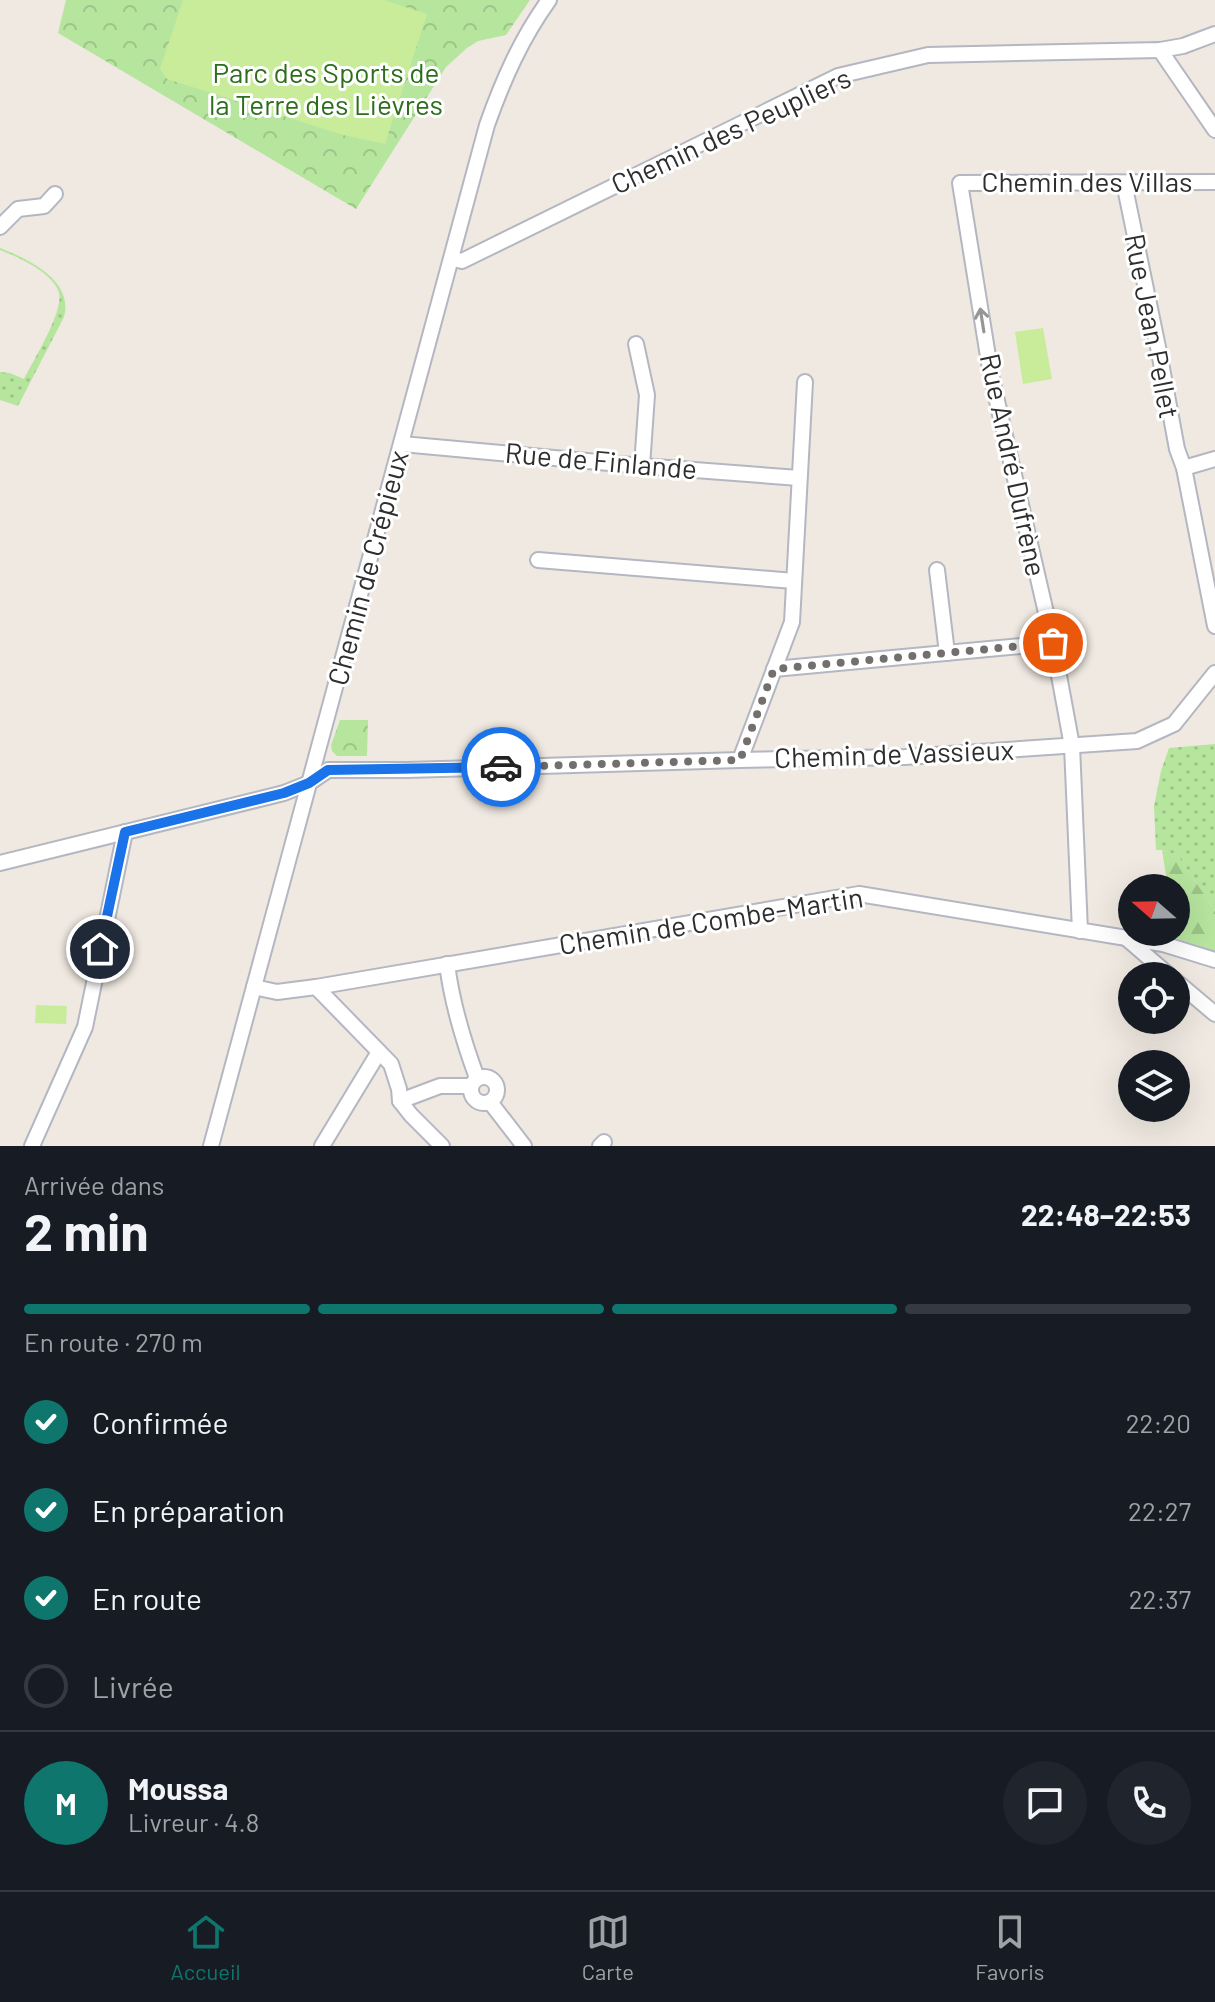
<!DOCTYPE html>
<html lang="fr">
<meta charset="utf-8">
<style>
:root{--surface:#171b24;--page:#20242c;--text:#f1f3f6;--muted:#9ea1a6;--line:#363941;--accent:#0f766e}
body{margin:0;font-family:Barlow,sans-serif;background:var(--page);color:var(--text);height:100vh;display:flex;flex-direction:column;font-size:30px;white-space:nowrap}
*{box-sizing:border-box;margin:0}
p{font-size:26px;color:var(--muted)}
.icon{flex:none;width:44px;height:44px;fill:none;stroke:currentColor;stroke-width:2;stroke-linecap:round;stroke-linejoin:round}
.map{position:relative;height:1146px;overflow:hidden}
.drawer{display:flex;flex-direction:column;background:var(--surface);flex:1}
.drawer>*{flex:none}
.needle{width:52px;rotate:290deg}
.tools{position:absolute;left:1118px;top:874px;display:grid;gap:16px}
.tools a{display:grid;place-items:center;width:72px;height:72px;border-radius:50%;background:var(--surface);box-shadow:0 8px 32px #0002;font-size:40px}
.pin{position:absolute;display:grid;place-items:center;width:68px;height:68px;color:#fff;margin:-34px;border:4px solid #fff;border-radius:50%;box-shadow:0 2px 8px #0007}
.courier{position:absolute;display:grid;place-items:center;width:80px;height:80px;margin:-40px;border:6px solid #1a73e8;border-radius:50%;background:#fff;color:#222;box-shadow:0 2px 10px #0007}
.summary em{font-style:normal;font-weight:700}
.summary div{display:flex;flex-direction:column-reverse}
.summary{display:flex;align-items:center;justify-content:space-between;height:136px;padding:0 24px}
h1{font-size:52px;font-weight:700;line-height:60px}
.bar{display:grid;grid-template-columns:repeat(4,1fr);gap:12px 8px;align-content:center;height:96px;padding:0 24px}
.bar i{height:10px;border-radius:6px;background:var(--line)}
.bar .current{background:var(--accent)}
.bar p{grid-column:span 4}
.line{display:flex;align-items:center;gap:20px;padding:0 24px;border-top:2px solid var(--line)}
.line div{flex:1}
.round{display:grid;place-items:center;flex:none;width:84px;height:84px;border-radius:42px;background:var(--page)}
ol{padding:0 24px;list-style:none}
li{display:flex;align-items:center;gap:24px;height:88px}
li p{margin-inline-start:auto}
li .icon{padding:8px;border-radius:50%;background:var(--accent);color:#fff;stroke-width:4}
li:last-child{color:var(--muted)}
li i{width:44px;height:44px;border:4px solid var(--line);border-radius:50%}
.tabs{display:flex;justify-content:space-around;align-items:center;height:112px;border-top:2px solid var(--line);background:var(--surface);font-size:22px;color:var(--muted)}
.tabs a{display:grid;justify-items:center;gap:4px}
.tabs .current{color:var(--accent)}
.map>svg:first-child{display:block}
</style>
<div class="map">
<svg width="1215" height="1146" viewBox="0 0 1215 1146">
<defs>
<pattern id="grass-dots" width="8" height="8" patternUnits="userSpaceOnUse" patternTransform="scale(2)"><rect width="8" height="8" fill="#b6e59e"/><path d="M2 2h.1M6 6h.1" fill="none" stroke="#9dc588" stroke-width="1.8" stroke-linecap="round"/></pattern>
<pattern id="forest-firs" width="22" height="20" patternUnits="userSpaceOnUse" patternTransform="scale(2)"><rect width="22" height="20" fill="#b6e59e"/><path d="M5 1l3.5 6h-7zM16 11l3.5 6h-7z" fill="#9dc588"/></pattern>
<pattern id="park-crowns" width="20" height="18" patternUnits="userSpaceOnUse" patternTransform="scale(2)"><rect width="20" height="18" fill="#b6e59e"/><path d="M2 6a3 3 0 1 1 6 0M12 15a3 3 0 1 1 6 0" fill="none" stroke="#9dc588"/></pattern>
</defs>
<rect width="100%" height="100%" fill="#efe9e1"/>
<!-- grass -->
<g fill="url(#grass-dots)">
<path d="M0,248C28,259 74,280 64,317L18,406L0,400V372L10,373L24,379C33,361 64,311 59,293C54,273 18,257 0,250Z"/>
<path d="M1215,744V910L1177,855L1162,850H1156L1154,806L1161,771L1169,748Z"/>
</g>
<!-- forest -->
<path fill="url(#forest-firs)" d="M1162,850L1177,855L1215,910V951L1174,938V932H1176V888H1168Z"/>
<!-- park -->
<g fill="url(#park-crowns)">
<path d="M66,0H530L506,35L478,41L467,48L446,67L356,209L58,33Z"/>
<path d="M340,720H368L367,756H337L332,751L331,745Z"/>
</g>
<!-- pitch -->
<g fill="#c9ec9a">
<path d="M183,0H384L427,14L385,144L343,135L167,79L160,69Z"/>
<path d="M1043,328L1052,379L1023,384L1015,332Z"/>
<path d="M36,1005L67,1006L66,1024L35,1023Z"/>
</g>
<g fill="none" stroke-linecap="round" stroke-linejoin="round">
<!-- minor casing -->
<g stroke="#b4b7c1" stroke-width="18">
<g id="minor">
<path d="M1160,50L1215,130"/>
<path d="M1124,183L1159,352L1177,449L1184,468"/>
<path d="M0,227L18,209L44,206L55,194"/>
<path d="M452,259L462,261L838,76L928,55L1160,50L1183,46L1215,34"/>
<path d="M636,344L647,395L642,466"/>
<path d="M402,444L642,466L799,478"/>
<path d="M1215,459L1184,468L1215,626"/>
<path d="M538,560L794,581"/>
<path d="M937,570L947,653"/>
<path d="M774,669L1053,643"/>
<path d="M740,760L792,622L805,382"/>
<path d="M0,863L284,793L309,783L328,770H407L740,760L905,757L1137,741L1174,724L1215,673"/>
<path d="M1080,931L1072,746L1053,643L991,375L960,183L1215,182"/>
<path d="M1126,938L1170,976"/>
<path d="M447,964C452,1004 463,1040 477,1078"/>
<path d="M1176,981L1215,1014"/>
<path d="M254,987L277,992L316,987L859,894L1163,944L1215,960"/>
<path d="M316,987L391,1064L399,1089L400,1101L411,1115L442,1146"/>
<circle cx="484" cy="1090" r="13"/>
<path d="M400,1101L440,1086H471"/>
<path d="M490,1102L524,1146"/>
<path d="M32,1146L85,1027L125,832"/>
<path d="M211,1146L487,125C503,80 521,39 549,0"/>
<path d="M322,1146L379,1052"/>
<path d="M600,1146L604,1142"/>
</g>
</g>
<!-- minor -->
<use href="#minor" stroke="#fff" stroke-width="14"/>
</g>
<!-- one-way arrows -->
<defs><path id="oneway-shaft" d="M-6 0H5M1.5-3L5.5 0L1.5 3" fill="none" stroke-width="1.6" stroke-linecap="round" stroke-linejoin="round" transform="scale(2)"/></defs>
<use stroke="#969696" href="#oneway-shaft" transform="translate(982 320) rotate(-99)"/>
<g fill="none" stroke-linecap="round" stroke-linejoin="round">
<!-- done -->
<path stroke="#726f6d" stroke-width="8" stroke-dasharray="0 14.4" d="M501,767L740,760L774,669L1053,643"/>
<!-- route -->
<path stroke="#1a73e8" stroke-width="10" d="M100,949L125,832L284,793L309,783L328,770L501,767"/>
</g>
<g text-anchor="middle" stroke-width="6" stroke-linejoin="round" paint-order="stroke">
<!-- park labels -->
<g font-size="28" fill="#2c6e1b" stroke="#fff">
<text x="326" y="83">Parc des Sports de<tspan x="326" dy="32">la Terre des Lièvres</tspan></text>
</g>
<!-- street labels -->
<g font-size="28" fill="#2e2e2e" stroke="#fff">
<text transform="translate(731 131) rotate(-25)" y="10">Chemin des Peupliers</text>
<text x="1087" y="192">Chemin des Villas</text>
<text transform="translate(1152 326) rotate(79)" y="10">Rue Jean Pellet</text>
<text transform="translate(601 461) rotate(5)" y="10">Rue de Finlande</text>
<text transform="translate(1013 465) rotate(78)" y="10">Rue André Dufrène</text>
<text transform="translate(368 568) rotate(-75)" y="10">Chemin de Crépieux</text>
<text transform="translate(894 754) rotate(-2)" y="10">Chemin de Vassieux</text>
<text transform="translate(711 921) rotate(-9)" y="10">Chemin de Combe-Martin</text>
</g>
</g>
</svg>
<div class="tools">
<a><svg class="needle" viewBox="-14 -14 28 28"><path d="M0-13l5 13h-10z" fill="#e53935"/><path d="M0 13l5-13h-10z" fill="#9ea1a6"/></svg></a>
<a><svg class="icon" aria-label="locate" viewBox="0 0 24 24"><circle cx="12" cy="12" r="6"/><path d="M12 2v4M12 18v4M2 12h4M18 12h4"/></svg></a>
<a><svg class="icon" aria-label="layers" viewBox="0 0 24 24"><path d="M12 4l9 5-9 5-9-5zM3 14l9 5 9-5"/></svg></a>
</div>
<div class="pin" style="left:1053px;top:643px;background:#ea580c"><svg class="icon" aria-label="bag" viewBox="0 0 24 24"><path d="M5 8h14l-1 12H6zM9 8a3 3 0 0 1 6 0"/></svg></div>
<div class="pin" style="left:100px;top:949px;background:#1f2937"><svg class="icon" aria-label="home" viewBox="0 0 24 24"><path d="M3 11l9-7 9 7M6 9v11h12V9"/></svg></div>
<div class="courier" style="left:501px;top:767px"><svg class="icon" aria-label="car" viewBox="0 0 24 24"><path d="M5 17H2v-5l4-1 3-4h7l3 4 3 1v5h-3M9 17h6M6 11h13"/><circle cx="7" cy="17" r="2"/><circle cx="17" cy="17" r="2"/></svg></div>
</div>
<section class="drawer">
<div class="summary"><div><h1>2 min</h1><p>Arrivée dans</p></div><em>22:48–22:53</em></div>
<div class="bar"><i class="current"></i><i class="current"></i><i class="current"></i><i></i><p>En route · 270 m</p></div>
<ol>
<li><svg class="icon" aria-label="check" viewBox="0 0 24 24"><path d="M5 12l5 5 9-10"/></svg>Confirmée<p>22:20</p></li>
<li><svg class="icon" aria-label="check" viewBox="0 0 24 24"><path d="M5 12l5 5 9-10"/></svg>En préparation<p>22:27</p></li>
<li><svg class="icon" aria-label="check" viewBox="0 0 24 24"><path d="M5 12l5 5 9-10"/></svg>En route<p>22:37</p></li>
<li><i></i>Livrée</li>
</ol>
<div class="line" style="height:144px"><b class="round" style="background:var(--accent);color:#fff">M</b><div><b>Moussa</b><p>Livreur · 4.8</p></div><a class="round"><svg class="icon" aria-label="chat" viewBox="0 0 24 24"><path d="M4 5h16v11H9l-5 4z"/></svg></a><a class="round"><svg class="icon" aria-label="phone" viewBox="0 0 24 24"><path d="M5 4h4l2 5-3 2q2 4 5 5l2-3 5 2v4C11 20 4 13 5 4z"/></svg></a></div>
</section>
<nav class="tabs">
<a class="current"><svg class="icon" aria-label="home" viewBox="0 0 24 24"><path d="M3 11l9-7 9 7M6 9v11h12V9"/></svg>Accueil</a>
<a><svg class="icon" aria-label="map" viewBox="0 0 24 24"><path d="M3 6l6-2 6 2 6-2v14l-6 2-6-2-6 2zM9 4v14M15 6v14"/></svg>Carte</a>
<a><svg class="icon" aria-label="saved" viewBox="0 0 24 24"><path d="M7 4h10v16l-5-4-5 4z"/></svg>Favoris</a>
</nav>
